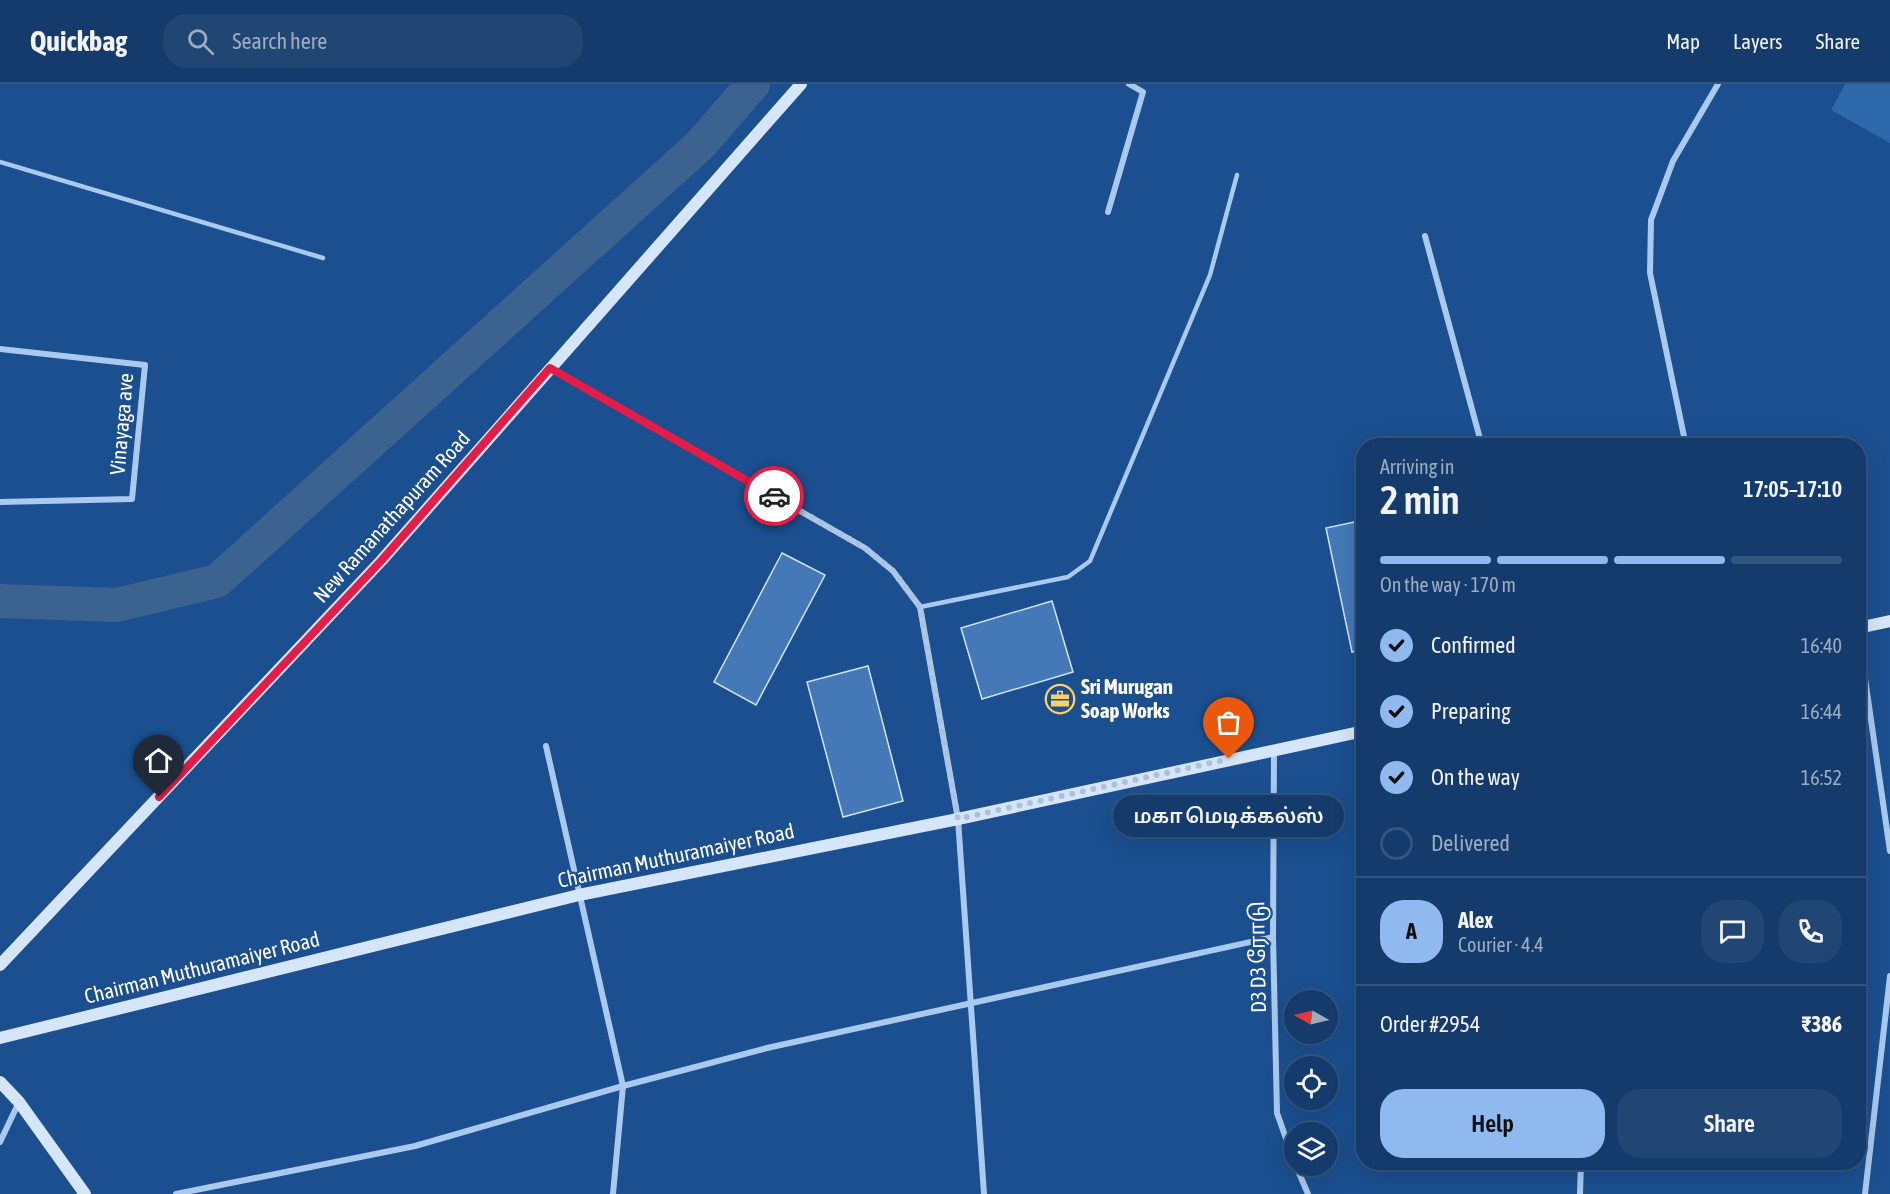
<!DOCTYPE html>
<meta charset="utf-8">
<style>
:root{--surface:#143b6b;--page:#214673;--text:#f1f3f6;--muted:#9dadc1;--line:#33557e;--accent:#90b9f0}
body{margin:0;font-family:"Asap Condensed","Noto Sans Tamil",sans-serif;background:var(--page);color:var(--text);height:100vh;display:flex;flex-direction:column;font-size:22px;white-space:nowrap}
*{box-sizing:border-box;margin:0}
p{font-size:20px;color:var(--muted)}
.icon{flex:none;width:33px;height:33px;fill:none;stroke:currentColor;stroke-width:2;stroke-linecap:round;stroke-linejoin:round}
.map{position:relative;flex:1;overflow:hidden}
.drawer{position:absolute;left:1356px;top:354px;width:510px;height:732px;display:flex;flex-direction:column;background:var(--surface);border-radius:24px;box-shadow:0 6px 24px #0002,0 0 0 2px var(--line)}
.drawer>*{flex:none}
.needle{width:39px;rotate:278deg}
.buttons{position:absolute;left:1284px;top:906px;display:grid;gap:12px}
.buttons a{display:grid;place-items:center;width:54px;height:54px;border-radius:50%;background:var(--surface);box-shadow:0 6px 24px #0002,0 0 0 2px var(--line);font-size:30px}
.pin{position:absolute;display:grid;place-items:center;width:51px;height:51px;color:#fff;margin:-62px -26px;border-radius:50% 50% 50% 0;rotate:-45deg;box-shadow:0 0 6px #0007}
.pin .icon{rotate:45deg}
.courier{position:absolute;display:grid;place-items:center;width:60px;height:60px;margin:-30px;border:4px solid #e11d48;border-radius:50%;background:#fff;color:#222;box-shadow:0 2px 8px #0007}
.bubble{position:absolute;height:42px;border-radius:21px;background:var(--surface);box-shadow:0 6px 24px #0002,0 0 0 2px var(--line);font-size:20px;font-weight:600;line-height:42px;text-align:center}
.overview em{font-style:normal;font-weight:600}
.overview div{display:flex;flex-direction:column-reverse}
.overview{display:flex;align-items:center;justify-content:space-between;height:102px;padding:0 24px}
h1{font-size:39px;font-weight:600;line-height:45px}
.bar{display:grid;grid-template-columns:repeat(4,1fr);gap:9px 6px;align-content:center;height:72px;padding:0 24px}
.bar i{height:8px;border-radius:4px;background:var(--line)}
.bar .current{background:var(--accent)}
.bar p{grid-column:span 4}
.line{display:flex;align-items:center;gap:15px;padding:0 24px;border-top:2px solid var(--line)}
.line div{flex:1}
.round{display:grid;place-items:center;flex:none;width:63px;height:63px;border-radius:24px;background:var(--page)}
ol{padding:0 24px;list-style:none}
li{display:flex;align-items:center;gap:18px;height:66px}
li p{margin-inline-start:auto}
li .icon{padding:6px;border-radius:50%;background:var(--accent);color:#111;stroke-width:4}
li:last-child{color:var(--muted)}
li i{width:33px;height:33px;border:3px solid var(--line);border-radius:50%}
.action{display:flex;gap:12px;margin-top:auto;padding:12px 24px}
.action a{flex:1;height:69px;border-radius:24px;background:var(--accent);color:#111;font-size:24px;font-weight:600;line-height:69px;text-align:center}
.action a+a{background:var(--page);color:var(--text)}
header{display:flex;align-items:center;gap:36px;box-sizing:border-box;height:84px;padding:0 30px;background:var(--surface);border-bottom:2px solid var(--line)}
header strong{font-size:28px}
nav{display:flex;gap:33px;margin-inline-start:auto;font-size:21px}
.search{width:420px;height:54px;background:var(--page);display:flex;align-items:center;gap:15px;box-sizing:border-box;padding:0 21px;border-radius:24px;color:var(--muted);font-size:22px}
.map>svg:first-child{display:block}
</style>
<header>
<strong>Quickbag</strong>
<div class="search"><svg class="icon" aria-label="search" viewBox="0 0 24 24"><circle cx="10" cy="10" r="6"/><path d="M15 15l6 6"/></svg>Search here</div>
<nav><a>Map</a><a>Layers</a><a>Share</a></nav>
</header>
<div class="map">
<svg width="1890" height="1110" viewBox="0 0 1890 1110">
<rect width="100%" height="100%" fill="#1b4f8f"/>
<!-- green -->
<path fill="#2e69ad" d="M1845,0H1890V59L1831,26Z"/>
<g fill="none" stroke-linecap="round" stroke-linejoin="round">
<!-- canal -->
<path stroke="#3c6290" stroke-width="34" d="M0,517L117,521L217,497L700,61L753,0"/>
</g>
<!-- building -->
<g fill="#4478b7" stroke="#cfe3fa" stroke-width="1.5">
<path d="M1364,436V565L1352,568L1326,444Z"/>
<path d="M782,469L825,491L756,621L714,598Z"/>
<path d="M1052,517L1073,588L982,615L961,544Z"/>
<path d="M868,582L903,717L843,733L807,598Z"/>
</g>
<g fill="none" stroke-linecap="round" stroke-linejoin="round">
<!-- lane -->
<g stroke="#a9c9ee" stroke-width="4.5">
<path d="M0,78L323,174"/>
<path d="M920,523L1068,493L1090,477L1210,191L1237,91"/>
</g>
<!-- street -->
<g stroke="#a9c9ee" stroke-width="6">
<path d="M1108,128L1143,8L1129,0"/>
<path d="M1425,152L1482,362"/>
<path d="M0,265L145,281L132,415L0,418"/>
<path d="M551,285L865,464L893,487L920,523L958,735L984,1110"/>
<path d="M1686,362L1650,189L1651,136L1673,77L1718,0"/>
<path d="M1858,546L1890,767"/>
<path d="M546,662L623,1002L613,1110"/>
<path d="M1274,667L1273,853L1277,1029L1294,1077"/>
<path d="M0,1058L19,1018"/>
<path d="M1296,1082L1308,1110"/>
<path d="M176,1110L415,1062L623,1002L767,964L1273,853"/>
<path d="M1580,1110L1581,1078"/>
<path d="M1865,1110L1890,892"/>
</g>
<!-- secondary -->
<g stroke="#d6e6fa" stroke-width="12">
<path d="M1858,544L1890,537"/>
<path d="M0,881L381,477L801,0"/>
<path d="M0,954L579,811L958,735L1364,647"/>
<path d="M0,998L19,1018L85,1110"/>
</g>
</g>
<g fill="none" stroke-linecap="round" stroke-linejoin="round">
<!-- done -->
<path stroke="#afc1d8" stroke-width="6" stroke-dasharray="0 10.8" d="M774,412L865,464L893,487L920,523L958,735L1229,675"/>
<!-- route -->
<path stroke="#e11d48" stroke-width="8" d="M159,713L381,477L550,284L774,412"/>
</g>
<!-- icons -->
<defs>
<g id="office-ring" transform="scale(1.5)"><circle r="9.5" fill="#1b4f8f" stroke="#ffd166" stroke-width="1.5"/><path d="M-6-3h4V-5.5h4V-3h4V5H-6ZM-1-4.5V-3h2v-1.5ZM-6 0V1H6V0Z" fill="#ffd166"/></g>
</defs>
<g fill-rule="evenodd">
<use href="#office-ring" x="1060" y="615"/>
</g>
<g text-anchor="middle" stroke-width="4.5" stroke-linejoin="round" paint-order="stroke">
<!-- street labels -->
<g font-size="21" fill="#fff" stroke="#1b4f8f">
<text transform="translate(122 340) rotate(-85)" y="7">Vinayaga ave</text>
<text transform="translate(392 433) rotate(-48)" y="7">New Ramanathapuram Road</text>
<text transform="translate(676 772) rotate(-12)" y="7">Chairman Muthuramaiyer Road</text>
<text transform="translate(1258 873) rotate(-91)" y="7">D3 D3 ரோடு</text>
<text transform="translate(202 884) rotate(-14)" y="7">Chairman Muthuramaiyer Road</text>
</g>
<!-- poi labels -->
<g font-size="21" font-weight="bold" fill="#fff" stroke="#1b4f8f" text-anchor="start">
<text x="1081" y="610">Sri Murugan<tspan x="1081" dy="24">Soap Works</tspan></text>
</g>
</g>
</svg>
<div class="buttons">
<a><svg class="needle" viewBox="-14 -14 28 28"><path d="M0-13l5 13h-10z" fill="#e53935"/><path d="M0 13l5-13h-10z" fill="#9dadc1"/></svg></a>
<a><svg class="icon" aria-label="locate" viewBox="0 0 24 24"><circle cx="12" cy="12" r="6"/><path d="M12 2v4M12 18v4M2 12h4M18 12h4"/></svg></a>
<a><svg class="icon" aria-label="layers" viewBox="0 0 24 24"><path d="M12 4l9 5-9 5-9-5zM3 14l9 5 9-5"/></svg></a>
</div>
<div class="pin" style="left:1229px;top:675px;background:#ea580c"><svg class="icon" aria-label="bag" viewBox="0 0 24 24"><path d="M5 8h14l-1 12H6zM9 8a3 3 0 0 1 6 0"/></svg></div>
<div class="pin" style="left:159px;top:713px;background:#1f2937"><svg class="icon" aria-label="home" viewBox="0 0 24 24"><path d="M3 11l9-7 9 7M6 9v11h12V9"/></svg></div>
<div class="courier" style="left:774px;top:412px"><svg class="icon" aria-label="car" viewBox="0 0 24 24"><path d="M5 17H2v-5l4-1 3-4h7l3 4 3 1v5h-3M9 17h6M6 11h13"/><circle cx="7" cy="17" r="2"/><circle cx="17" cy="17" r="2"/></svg></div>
<div class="bubble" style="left:1113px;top:711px;width:231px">மகா மெடிக்கல்ஸ்</div>
<section class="drawer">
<div class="overview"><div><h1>2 min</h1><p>Arriving in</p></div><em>17:05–17:10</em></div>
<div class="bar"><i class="current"></i><i class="current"></i><i class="current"></i><i></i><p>On the way · 170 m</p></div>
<ol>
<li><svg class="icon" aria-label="check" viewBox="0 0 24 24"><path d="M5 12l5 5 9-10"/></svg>Confirmed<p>16:40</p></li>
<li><svg class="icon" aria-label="check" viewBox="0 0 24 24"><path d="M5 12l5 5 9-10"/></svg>Preparing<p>16:44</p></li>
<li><svg class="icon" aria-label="check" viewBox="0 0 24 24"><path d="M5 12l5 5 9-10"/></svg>On the way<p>16:52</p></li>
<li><i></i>Delivered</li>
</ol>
<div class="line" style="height:108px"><b class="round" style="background:var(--accent);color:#111">A</b><div><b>Alex</b><p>Courier · 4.4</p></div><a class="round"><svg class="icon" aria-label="chat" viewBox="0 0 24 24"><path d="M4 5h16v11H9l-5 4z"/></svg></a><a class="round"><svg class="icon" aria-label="phone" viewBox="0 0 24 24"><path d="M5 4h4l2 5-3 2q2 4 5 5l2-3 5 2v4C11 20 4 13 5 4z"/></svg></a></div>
<div class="line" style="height:78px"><div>Order #2954</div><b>₹386</b></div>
<div class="action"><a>Help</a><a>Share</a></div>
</section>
</div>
